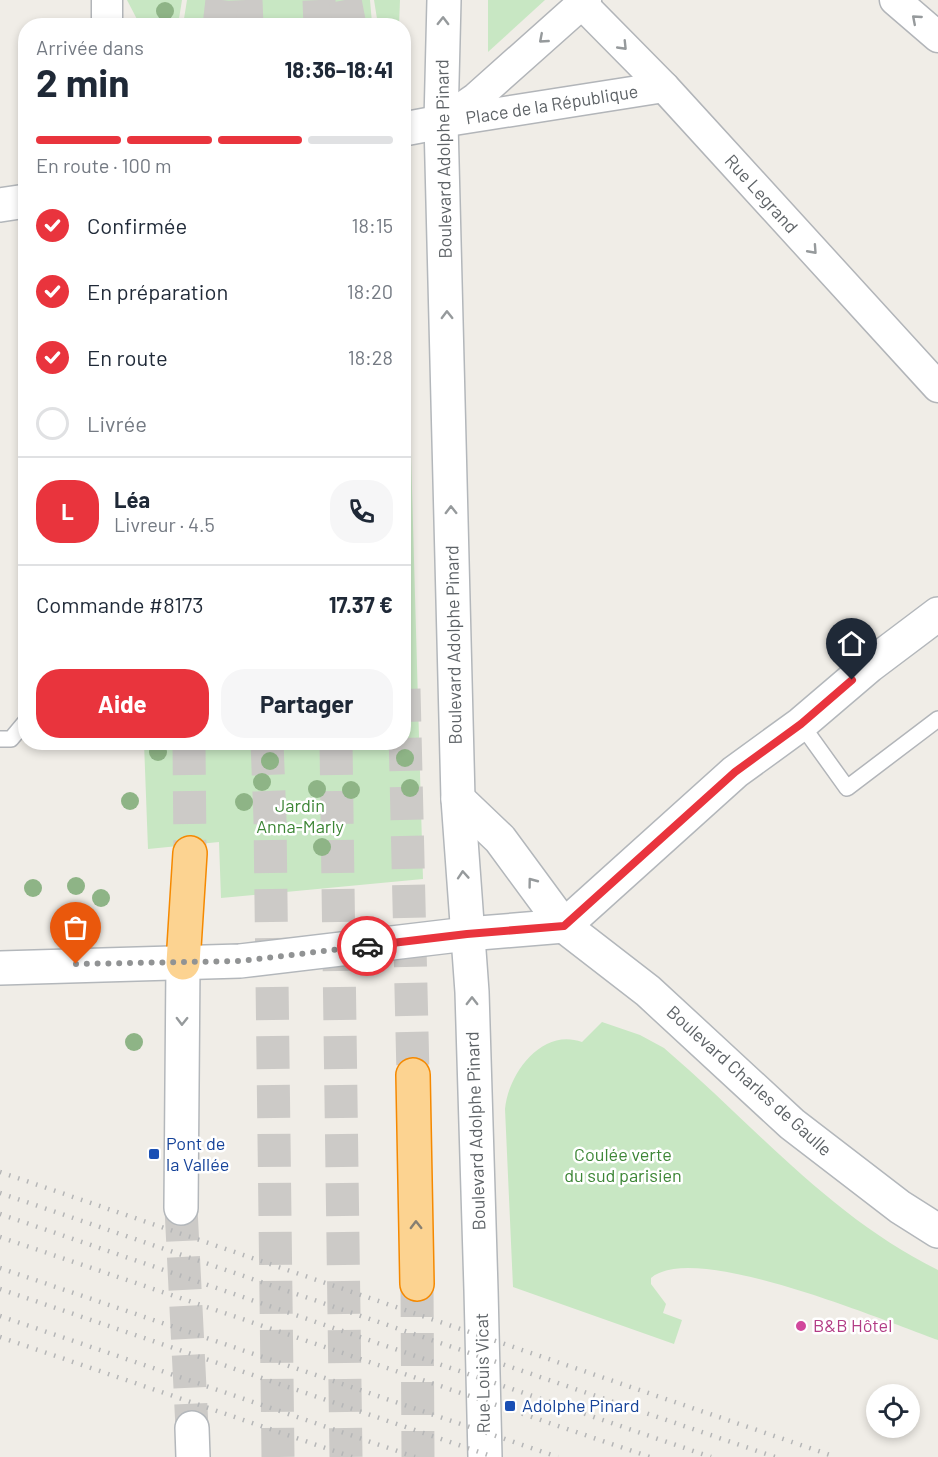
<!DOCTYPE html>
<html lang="fr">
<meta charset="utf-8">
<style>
:root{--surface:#fff;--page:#f6f6f7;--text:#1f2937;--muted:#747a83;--line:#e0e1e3;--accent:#e9343d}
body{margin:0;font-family:Barlow,sans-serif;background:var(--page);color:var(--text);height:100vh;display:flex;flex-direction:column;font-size:22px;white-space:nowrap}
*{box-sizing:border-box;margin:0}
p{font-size:20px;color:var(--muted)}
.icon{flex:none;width:33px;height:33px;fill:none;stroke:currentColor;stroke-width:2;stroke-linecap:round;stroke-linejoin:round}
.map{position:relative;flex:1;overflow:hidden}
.details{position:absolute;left:18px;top:18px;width:393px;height:732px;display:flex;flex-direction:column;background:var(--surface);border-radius:24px;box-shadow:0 3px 9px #0003}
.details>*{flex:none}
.buttons{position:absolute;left:866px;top:1384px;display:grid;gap:12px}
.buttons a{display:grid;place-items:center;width:54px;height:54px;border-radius:50%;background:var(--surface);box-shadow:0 3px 9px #0003;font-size:30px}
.pin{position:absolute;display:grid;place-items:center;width:51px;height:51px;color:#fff;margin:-62px -26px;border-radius:50% 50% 50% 0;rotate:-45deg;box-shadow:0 0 6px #0007}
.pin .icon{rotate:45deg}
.courier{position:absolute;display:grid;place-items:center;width:60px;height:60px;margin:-30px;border:4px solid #e9343d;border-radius:50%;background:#fff;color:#222;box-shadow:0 2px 8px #0007}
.overview em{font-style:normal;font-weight:700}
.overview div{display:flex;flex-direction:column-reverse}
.overview{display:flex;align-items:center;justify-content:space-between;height:102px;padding:0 18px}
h1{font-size:39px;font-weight:700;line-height:45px}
.bar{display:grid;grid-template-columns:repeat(4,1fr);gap:9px 6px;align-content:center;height:72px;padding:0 18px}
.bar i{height:8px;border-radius:4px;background:var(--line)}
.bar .on{background:var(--accent)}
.bar p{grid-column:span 4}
.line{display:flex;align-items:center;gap:15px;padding:0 18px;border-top:2px solid var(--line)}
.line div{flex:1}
.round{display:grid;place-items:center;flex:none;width:63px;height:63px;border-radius:24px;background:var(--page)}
ol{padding:0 18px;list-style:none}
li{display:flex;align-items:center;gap:18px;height:66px}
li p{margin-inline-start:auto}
li .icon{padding:6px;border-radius:50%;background:var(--accent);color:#fff;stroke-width:4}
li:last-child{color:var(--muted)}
li i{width:33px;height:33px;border:3px solid var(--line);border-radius:50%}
.action{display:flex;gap:12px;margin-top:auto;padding:12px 18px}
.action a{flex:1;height:69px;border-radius:24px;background:var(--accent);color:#fff;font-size:24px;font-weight:700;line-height:69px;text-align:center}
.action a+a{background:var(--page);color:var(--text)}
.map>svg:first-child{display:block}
</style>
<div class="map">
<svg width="938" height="1457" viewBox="0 0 938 1457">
<rect width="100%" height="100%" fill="#f0ede7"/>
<!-- green -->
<g fill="#c8e7c3">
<path d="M127,0H182L178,25H140Z"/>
<path d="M187,0H370L372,23L371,26L183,25Z"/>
<path d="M374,0H400L399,25H378Z"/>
<path d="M488,0H545L488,52Z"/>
<path d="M404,205L423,879L221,898L219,842L148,849L144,743L404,742Z"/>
<path d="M602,1022L640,1035L664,1048C754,1125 830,1217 938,1270V1340C886,1322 694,1240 651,1278V1284L666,1304L663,1313L682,1320L674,1344L513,1287L505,1109C508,1074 542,1027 582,1042Z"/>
</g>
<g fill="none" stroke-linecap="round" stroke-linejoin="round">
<!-- secondary-tunnel -->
<path stroke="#cccac7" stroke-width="33" stroke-dasharray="33 16" stroke-linecap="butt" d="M181,1208L192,1428"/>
<!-- highway-tunnel -->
<g stroke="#cccac7" stroke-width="33" stroke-dasharray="33 16" stroke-linecap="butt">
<path d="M246,0L247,26"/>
<path d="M319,0L320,26"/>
<path d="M345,0L350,26"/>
<path d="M219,26L222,0"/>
<path d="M404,689L413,1075"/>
<path d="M189,742L190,853"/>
<path d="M267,742L270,820L278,1457"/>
<path d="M336,742L346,1457"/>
<path d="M417,1284L418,1457"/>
</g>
<!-- lane casing -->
<g stroke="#b2b5b9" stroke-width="18">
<g id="lane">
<path d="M801,724L847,788L938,719"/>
<path d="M0,739H11L26,721"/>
</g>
</g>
<!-- street casing -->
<g stroke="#b2b5b9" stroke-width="33">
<g id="street">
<path d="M107,0V26"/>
<path d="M895,0L938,37"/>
<path d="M582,4L664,87L938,387"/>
<path d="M444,120L476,98L586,0"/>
<path d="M441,122L664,87"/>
</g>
</g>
<!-- secondary casing -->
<g stroke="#b3b7bb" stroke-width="36">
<g id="secondary">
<path d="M444,0L441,122L458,799L472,992L481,1290L485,1457"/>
<path d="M404,129L441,122"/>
<path d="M0,205L26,201"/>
<path d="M458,799L500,839L564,926L648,991L792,1124L900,1207L938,1231"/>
<path d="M564,926L735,772L801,724L869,666L938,614"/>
<path d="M0,968L240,961L467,934L564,926"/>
<path d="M181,1208L183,963"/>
<path d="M192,1428L193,1457"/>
</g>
</g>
<!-- highway casing -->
<g stroke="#f58901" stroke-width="36">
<g id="highway">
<path d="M183,963L190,853"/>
<path d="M413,1075L417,1284"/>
</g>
</g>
<!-- lane -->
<use href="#lane" stroke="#fff" stroke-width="15"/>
<!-- street -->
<use href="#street" stroke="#fff" stroke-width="30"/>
<!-- secondary -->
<use href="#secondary" stroke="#fff" stroke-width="33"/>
<!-- highway -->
<use href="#highway" stroke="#fcd391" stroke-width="33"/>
<!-- rail -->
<g stroke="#b5b6b7" stroke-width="4.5" stroke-dasharray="1.5 8" stroke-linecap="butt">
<path d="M0,1172L836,1457"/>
<path d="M0,1193L775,1457"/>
<path d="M0,1214L711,1457"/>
<path d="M0,1237L650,1457"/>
<path d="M0,1268L558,1457"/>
<path d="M0,1289L494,1457"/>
<path d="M0,1316L415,1457"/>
<path d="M0,1337L352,1457"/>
</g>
</g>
<!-- trees -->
<g fill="#8eb486">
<circle cx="165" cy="11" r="9"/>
<circle cx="158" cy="752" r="9"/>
<circle cx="405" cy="758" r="9"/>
<circle cx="270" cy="761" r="9"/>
<circle cx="262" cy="782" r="9"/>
<circle cx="410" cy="788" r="9"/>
<circle cx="317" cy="789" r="9"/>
<circle cx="351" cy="790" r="9"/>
<circle cx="130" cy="801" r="9"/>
<circle cx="244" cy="802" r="9"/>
<circle cx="322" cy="847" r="9"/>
<circle cx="76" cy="886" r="9"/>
<circle cx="33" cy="888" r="9"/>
<circle cx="101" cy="898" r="9"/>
<circle cx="134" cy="1042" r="9"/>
</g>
<!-- one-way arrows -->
<defs><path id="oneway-chevron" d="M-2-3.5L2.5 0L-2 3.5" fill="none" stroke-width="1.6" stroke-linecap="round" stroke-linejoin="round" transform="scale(1.5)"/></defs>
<g stroke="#969a9c">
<use href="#oneway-chevron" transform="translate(916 19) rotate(-139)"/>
<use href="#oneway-chevron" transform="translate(443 21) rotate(-89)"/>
<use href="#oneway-chevron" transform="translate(543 39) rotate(139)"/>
<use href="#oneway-chevron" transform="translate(623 46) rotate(46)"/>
<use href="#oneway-chevron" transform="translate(813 250) rotate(48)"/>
<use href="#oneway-chevron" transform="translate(447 315) rotate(-91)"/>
<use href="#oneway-chevron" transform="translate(451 510) rotate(-91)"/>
<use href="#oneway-chevron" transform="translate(463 875) rotate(-94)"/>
<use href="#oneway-chevron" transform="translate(532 882) rotate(-127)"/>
<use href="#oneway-chevron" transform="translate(472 1001) rotate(-90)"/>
<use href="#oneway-chevron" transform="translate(182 1021) rotate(91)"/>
</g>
<use stroke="#867f72" href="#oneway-chevron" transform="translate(416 1225) rotate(-91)"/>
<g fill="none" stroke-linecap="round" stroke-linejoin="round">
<!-- done -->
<path stroke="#919394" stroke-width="6" stroke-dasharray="0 10.8" d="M76,964L240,961L367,946"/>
<!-- route -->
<path stroke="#e9343d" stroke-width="8" d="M367,946L467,934L564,926L735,772L801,724L852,680"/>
</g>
<!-- markers -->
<g fill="#1a4fb4" stroke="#fff" stroke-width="2">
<rect x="148" y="1148" width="12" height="12" rx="3"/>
<rect x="504" y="1400" width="12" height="12" rx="3"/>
</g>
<circle fill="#d1479c" stroke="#fff" stroke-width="2" cx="801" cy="1326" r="6"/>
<g text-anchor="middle" stroke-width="5" stroke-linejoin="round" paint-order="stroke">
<!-- street labels -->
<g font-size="18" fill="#5e6367" stroke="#fff">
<text transform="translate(552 105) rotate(-9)" y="6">Place de la République</text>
<text transform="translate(444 159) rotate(-91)" y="6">Boulevard Adolphe Pinard</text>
<text transform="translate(761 194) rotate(48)" y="6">Rue Legrand</text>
<text transform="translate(454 645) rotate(-91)" y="6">Boulevard Adolphe Pinard</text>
<text transform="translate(749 1081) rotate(42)" y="6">Boulevard Charles de Gaulle</text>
<text transform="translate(476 1131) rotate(-92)" y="6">Boulevard Adolphe Pinard</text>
<text transform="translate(483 1373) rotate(-91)" y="6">Rue Louis Vicat</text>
</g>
<!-- park labels -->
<g font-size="18" fill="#3d8636" stroke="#fff">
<text x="300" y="812">Jardin<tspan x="300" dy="21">Anna-Marly</tspan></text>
<text x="623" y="1161">Coulée verte<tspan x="623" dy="21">du sud parisien</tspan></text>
</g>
<!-- transit labels -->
<g font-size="18" fill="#164399" stroke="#fff" text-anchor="start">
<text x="166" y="1150">Pont de<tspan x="166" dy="21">la Vallée</tspan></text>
<text x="522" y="1412">Adolphe Pinard</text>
</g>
<!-- hotel labels -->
<g font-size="18" fill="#b23c85" stroke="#fff" text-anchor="start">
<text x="813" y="1332">B&amp;B Hôtel</text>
</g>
</g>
</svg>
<div class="buttons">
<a><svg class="icon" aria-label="locate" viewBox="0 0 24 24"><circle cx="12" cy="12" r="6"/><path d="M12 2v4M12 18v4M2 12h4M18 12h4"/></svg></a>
</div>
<div class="pin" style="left:76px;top:964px;background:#ea580c"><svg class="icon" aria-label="bag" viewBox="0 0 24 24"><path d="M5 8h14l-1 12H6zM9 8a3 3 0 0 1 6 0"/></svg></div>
<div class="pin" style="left:852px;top:680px;background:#1f2937"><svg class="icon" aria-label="home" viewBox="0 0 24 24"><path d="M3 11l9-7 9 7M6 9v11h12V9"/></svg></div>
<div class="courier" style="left:367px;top:946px"><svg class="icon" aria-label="car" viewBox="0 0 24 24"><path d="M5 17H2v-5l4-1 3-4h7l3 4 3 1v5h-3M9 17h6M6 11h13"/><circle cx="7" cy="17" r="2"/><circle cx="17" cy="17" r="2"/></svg></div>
<section class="details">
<div class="overview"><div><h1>2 min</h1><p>Arrivée dans</p></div><em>18:36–18:41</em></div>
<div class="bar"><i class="on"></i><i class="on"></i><i class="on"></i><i></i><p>En route · 100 m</p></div>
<ol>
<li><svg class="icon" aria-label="check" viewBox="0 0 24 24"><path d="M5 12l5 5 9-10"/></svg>Confirmée<p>18:15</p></li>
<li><svg class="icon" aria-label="check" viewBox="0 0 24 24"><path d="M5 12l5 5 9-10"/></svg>En préparation<p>18:20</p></li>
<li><svg class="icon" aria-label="check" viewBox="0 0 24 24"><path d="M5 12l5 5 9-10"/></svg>En route<p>18:28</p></li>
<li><i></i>Livrée</li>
</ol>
<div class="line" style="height:108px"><b class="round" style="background:var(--accent);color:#fff">L</b><div><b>Léa</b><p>Livreur · 4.5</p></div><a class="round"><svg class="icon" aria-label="phone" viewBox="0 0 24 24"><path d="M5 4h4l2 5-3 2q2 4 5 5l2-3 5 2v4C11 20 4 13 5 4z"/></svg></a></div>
<div class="line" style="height:78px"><div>Commande #8173</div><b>17.37 €</b></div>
<div class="action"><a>Aide</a><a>Partager</a></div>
</section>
</div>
